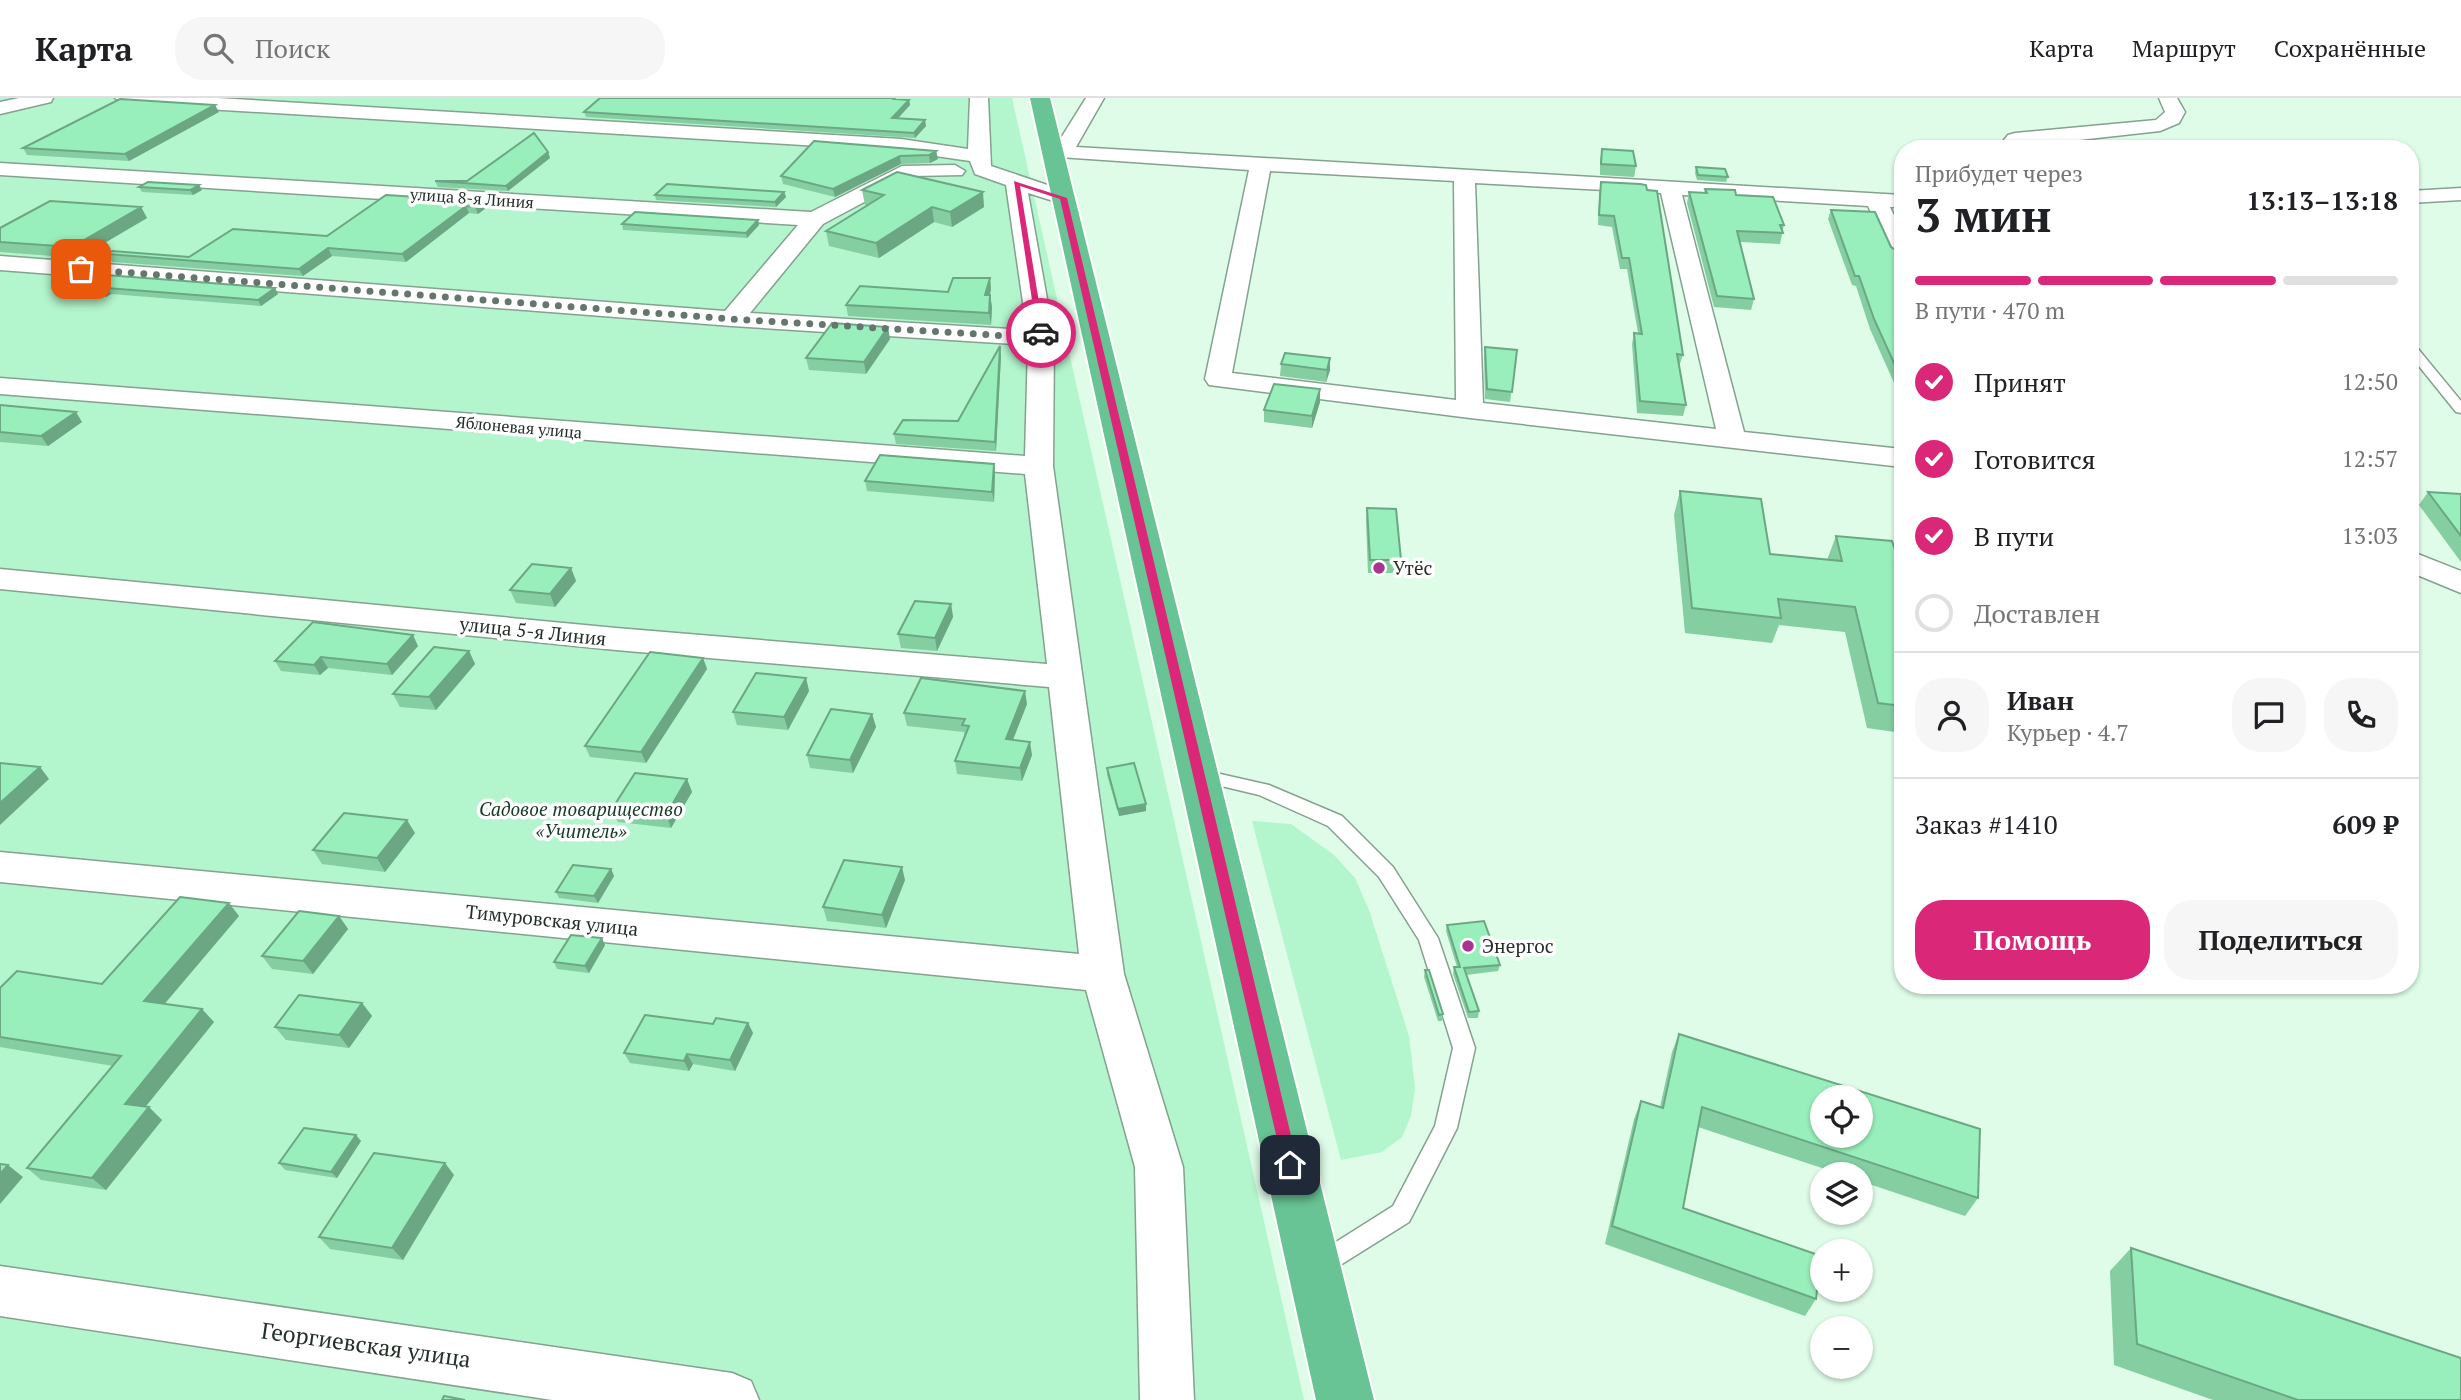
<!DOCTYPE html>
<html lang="ru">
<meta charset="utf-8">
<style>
:root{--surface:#fff;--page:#f6f6f6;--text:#202124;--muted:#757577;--line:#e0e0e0;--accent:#db2777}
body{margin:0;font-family:"PT Serif",serif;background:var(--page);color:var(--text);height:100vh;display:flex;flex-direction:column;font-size:26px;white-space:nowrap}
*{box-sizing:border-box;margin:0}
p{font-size:23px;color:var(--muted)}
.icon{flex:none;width:38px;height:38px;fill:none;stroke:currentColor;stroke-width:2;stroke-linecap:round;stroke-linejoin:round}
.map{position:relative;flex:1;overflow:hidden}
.sheet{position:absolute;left:1894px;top:42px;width:525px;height:854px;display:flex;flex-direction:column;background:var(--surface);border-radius:28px;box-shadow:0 2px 5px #0004}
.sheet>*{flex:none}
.buttons{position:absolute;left:1810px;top:987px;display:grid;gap:14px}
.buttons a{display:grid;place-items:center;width:63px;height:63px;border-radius:50%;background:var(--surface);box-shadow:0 2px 5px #0004;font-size:35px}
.pin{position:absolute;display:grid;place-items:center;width:60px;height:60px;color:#fff;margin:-30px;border-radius:14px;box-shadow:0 4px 10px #0006}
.courier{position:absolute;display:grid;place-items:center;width:70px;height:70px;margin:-35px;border:5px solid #db2777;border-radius:50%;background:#fff;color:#222;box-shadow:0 2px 9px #0007}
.head em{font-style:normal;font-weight:700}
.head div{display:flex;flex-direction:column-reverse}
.head{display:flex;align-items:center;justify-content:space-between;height:119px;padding:0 21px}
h1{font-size:46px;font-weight:700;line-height:52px}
.bar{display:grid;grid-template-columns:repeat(4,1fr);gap:10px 7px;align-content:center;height:84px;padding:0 21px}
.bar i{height:9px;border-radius:5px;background:var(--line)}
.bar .selected{background:var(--accent)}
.bar p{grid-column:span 4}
.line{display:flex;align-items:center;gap:18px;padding:0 21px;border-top:2px solid var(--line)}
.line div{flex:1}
.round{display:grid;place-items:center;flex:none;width:74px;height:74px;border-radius:28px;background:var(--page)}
ol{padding:0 21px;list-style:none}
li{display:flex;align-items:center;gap:21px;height:77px}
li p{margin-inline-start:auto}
li .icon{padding:7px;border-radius:50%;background:var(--accent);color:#fff;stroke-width:4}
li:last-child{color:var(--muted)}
li i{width:38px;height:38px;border:4px solid var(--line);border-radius:50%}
.action{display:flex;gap:14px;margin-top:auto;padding:14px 21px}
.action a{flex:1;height:80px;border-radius:28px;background:var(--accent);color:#fff;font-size:28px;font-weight:700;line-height:80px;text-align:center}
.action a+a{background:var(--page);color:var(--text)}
header{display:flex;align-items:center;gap:42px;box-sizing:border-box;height:98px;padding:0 35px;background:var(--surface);border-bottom:2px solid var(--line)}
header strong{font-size:33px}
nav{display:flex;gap:38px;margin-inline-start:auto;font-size:24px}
.search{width:490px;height:63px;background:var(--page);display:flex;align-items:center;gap:18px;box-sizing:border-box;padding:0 24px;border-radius:28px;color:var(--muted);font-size:26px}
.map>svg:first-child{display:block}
</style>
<header>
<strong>Карта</strong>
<div class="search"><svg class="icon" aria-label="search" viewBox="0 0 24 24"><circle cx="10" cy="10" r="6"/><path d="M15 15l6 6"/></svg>Поиск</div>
<nav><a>Карта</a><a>Маршрут</a><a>Сохранённые</a></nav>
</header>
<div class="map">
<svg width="2461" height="1302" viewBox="0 0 2461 1302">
<rect width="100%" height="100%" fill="#defce8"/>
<!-- green -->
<g fill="#b3f5cc">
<path d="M0,0H1012L1304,1302H0Z"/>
<path d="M1252,723L1291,726L1334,757L1355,780L1369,812L1409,938L1415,990L1411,1018L1402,1039L1382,1054L1341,1062Z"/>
</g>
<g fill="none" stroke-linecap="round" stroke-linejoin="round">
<!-- service casing -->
<g stroke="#85a18f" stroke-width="3">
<g id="service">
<path d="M2410,245L2414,246L2461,303V315L2456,314L2410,257Z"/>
<path d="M1198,671L1269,687L1342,718L1393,769L1438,840L1475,950L1457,1030L1409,1124L1318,1181L1309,1177L1306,1169L1309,1161L1393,1108L1435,1028L1453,950L1419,842L1379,779L1328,728L1259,697L1192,681L1189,677L1192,673Z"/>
</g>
</g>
<!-- minor casing -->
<g stroke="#85a18f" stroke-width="3">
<g id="minor">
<path d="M19,0H53L51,4L0,16V4Z"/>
<path d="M115,0H218L901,41L968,51L970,0H988L991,68L1071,95L1074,100L1063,106L1028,95L1054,240L1053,368L1124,876L1183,1069L1194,1302H1140L1135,1069L1086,892L0,784V754L1079,856L1049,589L616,552L0,491V471L616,530L1047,566L1025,376L0,296V280L1025,358L1028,247L732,228L0,172V158L725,213L798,127L0,77V65L811,114L902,68L955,67L965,73L962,77L913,78L823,126L750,215L1027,232L1006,87L975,76L970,63L901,53L124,6Z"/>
<path d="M1086,0H1104L1076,49L1902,97V109H1890L1902,134V164L1894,162L1890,157L1868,108L1682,97L1744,334L1902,351V369L1470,320L1209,287L1205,281L1249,72L1045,58L1042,54L1045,50L1056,48ZM1270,73L1454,83L1456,302L1232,275ZM1475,85L1661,95L1716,331L1483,305Z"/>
<path d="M2159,0H2177L2185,14L2179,25L2160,33L1997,51L2008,37L2015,35L2156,22L2165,14Z"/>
<path d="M2461,90V102L2410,105V93Z"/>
<path d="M2410,453L2461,473V495L2410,474Z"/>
<path d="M0,1168L732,1275L751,1283L759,1302H552L0,1218Z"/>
</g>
</g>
<!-- trunk casing -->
<g stroke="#fff" stroke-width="4">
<path id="trunk" d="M1030,0H1050L1374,1302H1316Z"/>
</g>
<!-- service -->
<use href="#service" fill="#fff" fill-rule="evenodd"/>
<!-- minor -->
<use href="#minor" fill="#fff" fill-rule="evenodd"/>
<!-- trunk -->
<use href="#trunk" fill="#68c494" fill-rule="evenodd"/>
</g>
<!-- wall -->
<g fill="#84cea1">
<path d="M909,2L910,7L898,20L926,28L915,40L586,19L584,14Z"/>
<path d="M219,14L129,63L27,57L23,50Z"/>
<path d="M814,43L936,53L938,61L930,65L901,66L835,99L783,86L781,78Z"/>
<path d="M1602,51L1636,68L1634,79L1600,77V62Z"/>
<path d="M548,54L550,60L508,93L438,89L435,83H467Z"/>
<path d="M1696,69L1728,79L1726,84L1697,82L1695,75Z"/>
<path d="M1601,84L1683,257L1679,268L1686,307L1683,318L1637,315L1632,246L1634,235H1638L1627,171H1620L1612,129L1598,127L1599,94Z"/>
<path d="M199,87L202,92L193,97L142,94L139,89Z"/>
<path d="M1705,91L1736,97L1784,127L1780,146L1740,144L1754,201L1751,212L1714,209L1687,105L1689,94L1704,95Z"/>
<path d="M862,92L984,109L952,129L934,124L879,160L829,148L826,133L868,107H865Z"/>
<path d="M784,94L786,99L776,109L656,102L655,97Z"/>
<path d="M483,103L486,110L478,116L469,115L406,164L332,158L303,178L112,164L107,156L189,159L327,138Z"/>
<path d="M1899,107H1902V129L1896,116Z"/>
<path d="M141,109L147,120L79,160L0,154V130Z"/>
<path d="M1831,112L1902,156V287H1895L1870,231L1856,188L1852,187L1828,121Z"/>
<path d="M758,122L759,127L747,140L623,132L622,126Z"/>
<path d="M990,180L991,191L990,197L992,209L991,227L848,218L846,207L948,194Z"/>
<path d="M55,190H275L278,196L261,208L111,196L106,199L59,195Z"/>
<path d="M890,241L866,276L809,272L806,260Z"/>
<path d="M1485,249L1517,252L1510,304L1485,301L1484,259Z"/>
<path d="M1001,258L996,353L896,346L894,336L958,323Z"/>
<path d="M1330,260V272L1326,284L1280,278L1281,266Z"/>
<path d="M1320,291V304L1312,330L1264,324V312Z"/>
<path d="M0,307L82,324L48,348L0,344Z"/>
<path d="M994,366L995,376L994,404L867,393L865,383Z"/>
<path d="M1680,393L1770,456L1827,462L1836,438L1902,471V635L1867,630L1845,534L1779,527L1772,545L1685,535L1674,417Z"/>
<path d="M2428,394L2461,396V464L2419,407Z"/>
<path d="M1367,410L1401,462L1399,475H1368L1366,423Z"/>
<path d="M571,470L576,483L555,509L516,505L510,492Z"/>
<path d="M951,506L953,519L937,553L901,550L898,536Z"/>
<path d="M418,548L392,577L328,570L320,577L281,573L275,563Z"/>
<path d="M469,553L475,566L436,612L400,609L393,596Z"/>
<path d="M703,560L707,571L646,665L590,659L585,648Z"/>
<path d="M806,580L809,593L788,632L737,627L733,614Z"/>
<path d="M1027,606L1013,642L1032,657L1022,683L957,676L955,663L964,638V634L907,628L904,615Z"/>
<path d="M872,616L876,629L853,675L810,670L807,657Z"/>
<path d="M1107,670L1146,713L1119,718L1107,677Z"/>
<path d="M687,681L692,694L671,730L618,724L612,711Z"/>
<path d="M415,735L385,774L322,766L313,752Z"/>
<path d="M611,771L614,778L598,805L559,800L556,794Z"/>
<path d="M905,782L886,830L827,823L823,809Z"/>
<path d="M239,818L165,905L214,924L145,1009L162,1022L106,1092L41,1082L27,1070L113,968L0,949V890L102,886Z"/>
<path d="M339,818L348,831L313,876L272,871L262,858Z"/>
<path d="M1447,827L1500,867L1498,873L1466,877L1479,913L1478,920H1468L1453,876L1454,869H1457L1446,833Z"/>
<path d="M605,847L589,875L557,871L554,864Z"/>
<path d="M1425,872L1443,916L1442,923H1438L1424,879Z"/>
<path d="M362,905L372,918L349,950L286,942L275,929Z"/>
<path d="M748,925L753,935L735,973L693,966L689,973L630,965L624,955L713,926Z"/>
<path d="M1679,936L1978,1100L1965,1118L1860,1083V1076H1840L1698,1029L1683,1110L1816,1201L1805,1218L1605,1146L1634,1021L1641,1003L1660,1009L1672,954Z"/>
<path d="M361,1043L337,1080L285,1072L279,1065Z"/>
<path d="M454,1077L403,1162L330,1151L319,1139Z"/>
<path d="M2131,1150L2461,1302H2213L2114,1267L2110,1173Z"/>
</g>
<!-- shaded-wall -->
<g fill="#6ba783">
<path d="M909,2L910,7L893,26L892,20Z"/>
<path d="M215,7L219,14L129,63L125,56Z"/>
<path d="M925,22L926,28L915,40L914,35Z"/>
<path d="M936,53L938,61L930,65L929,57Z"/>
<path d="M548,54L550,60L508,93L506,88Z"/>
<path d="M900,58L901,66L835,99L833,91Z"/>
<path d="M199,87L202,92L193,97L190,92Z"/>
<path d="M784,94L786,99L776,109L775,104Z"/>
<path d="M983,94L984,109L952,129L950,114Z"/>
<path d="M483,103L486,110L478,116L475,109Z"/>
<path d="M466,108L469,115L406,164L402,156Z"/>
<path d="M141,109L147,120L79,160L72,149Z"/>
<path d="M932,109L934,124L879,160L876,145Z"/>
<path d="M758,122L759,127L747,140L746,135Z"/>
<path d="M328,150L332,158L303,178L299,171Z"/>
<path d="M990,180L991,191L987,209L985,197Z"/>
<path d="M107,190L111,196L106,199L102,193Z"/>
<path d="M275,190L278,196L261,208L258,202Z"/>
<path d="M990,197L992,209L991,227L989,215Z"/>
<path d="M888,229L890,241L866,276L864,264Z"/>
<path d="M1000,248L1001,258L996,353L995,344Z"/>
<path d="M1330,260V272L1326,284L1327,272Z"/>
<path d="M1320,291V304L1312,330V318Z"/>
<path d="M76,314L82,324L48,348L41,338Z"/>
<path d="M994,366L995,376L994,404L992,394Z"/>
<path d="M571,470L576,483L555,509L550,496Z"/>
<path d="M951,506L953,519L937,553L935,540Z"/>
<path d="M413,537L418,548L392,577L387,566Z"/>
<path d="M469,553L475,566L436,612L429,599Z"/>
<path d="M321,559L328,570L320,577L314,567Z"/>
<path d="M703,560L707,571L646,665L641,654Z"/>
<path d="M806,580L809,593L788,632L784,619Z"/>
<path d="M1025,593L1027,606L1008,654L1006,641Z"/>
<path d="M872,616L876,629L853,675L850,662Z"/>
<path d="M1030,644L1032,657L1022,683L1020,670Z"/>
<path d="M40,669L49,681L0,727V705Z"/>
<path d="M687,681L692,694L671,730L666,717Z"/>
<path d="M1146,706V713L1119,718L1118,711Z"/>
<path d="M407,722L415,735L385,774L377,760Z"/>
<path d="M902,769L905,782L886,830L882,817Z"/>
<path d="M611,771L614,778L598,805L594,798Z"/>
<path d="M229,805L239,818L156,916L144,903Z"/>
<path d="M339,818L348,831L313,876L303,863Z"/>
<path d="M602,840L605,847L589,875L585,868Z"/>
<path d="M362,905L372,918L349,950L339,937Z"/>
<path d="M202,911L214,924L138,1018L125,1006Z"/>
<path d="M748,925L753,935L735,973L730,962Z"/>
<path d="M687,956L693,966L689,973L684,963Z"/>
<path d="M149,1009L162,1022L106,1092L92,1080Z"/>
<path d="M356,1037L361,1043L337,1080L331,1074Z"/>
<path d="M445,1065L454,1077L403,1162L392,1150Z"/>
<path d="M8,1067L23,1079L0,1106V1076Z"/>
</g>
<!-- building -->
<g fill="#99efbb" stroke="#6ba783" stroke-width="2" fill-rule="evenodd">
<path d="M600,0H895L894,1L909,2L892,20L925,22L914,35L584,14Z"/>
<path d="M120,1L215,7L125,56L23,50Z"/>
<path d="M534,35L548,54L506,88L435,83H467Z"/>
<path d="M814,43L936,53L929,57L900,58L833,91L781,78Z"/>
<path d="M1602,51L1633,53L1636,68L1601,66Z"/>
<path d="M1696,69L1725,71L1728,79L1698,77Z"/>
<path d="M897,74L983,94L950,114L932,109L876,145L826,133L884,97L862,92Z"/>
<path d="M148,84L199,87L190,92L139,89Z"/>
<path d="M1601,84L1640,86L1646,87L1647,92L1657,93L1683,257L1677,256L1686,307L1640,303L1634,235L1642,236L1629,160H1622L1614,118L1599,117Z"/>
<path d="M667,86L784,94L775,104L655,97Z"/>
<path d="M1705,91L1735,92L1736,97L1773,99L1784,127H1780L1783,135L1737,133L1754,201L1717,198L1689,94L1707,95Z"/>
<path d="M386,97L483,103L475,109L466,108L402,156L328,150L299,171L107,156L112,153L189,159L233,131L327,138Z"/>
<path d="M50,103L141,109L72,149L0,144V130Z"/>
<path d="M1831,112L1875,114L1891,149L1902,156V277L1899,276L1874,221L1859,178H1855Z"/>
<path d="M635,114L758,122L746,135L622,126Z"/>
<path d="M80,175L275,190L258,202L107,190L102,193L55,190Z"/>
<path d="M953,180H990L985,197H990L989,215L846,207L860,188L948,194Z"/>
<path d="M832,225L888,229L864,264L806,260Z"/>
<path d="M1000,248L995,344L894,336L903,322L958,323Z"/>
<path d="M1485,249L1517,252L1512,294L1487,291Z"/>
<path d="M1285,255L1330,260L1327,272L1281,266Z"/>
<path d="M1274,286L1320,291L1312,318L1264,312Z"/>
<path d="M0,307L76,314L41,338L0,334Z"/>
<path d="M880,357L994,366L992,394L865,383Z"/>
<path d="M1680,393L1761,401L1770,456L1842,463L1836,438L1892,443L1902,471V608L1878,605L1855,509L1778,501L1781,520L1692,510Z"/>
<path d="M2428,394L2461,396V438Z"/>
<path d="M1367,410L1396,411L1401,462H1370Z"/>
<path d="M532,466L571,470L550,496L510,492Z"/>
<path d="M915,503L951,506L935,540L898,536Z"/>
<path d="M313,524L413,537L387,566L321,559L314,567L275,563Z"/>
<path d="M434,549L469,553L429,599L393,596Z"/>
<path d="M650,554L703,560L641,654L585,648Z"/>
<path d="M756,575L806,580L784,619L733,614Z"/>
<path d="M921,580L1025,593L1006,641L1030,644L1020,670L955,663L969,628L962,627L965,621L904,615Z"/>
<path d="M831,611L872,616L850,662L807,657Z"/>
<path d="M0,665L40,669L0,705Z"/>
<path d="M1134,665L1146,706L1118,711L1107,670Z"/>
<path d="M635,675L687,681L666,717L612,711Z"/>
<path d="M344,715L407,722L377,760L313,752Z"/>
<path d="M844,762L902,769L882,817L823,809Z"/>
<path d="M573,767L611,771L594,798L556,794Z"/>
<path d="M180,799L229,805L144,903L202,911L125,1006L149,1009L92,1080L27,1070L121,958L0,939V890L17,873L102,886Z"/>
<path d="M299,813L339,818L303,863L262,858Z"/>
<path d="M1484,823L1500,867L1464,870L1479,913L1469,914L1454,869H1460L1447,827Z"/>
<path d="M571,837L602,840L585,868L554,864Z"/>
<path d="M1425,872H1429L1443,916L1439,917Z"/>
<path d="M299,897L362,905L339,937L275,929Z"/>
<path d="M645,917L713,926L716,920L748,925L730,962L687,956L684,963L624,955Z"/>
<path d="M1679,936L1980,1031L1978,1100L1702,1009L1683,1110L1821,1158L1816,1201L1612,1128L1641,1003L1663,1010ZM1822,999H1860V1038H1822Z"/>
<path d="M304,1030L356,1037L331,1074L279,1065Z"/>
<path d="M374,1055L445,1065L392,1150L319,1139Z"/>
<path d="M0,1066L8,1067L0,1076Z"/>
<path d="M2131,1150L2461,1260V1302H2298L2137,1246Z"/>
<path d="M444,1298L465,1302H442Z"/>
</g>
<!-- route -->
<path fill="#db2777" d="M1014,83L1067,100L1298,1067L1290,1074L1283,1067L1060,101L1020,88L1044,235L1041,237L1037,235Z"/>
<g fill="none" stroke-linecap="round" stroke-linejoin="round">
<!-- done -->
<path stroke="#65776b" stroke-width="7" stroke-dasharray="0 12.6" d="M81,171L732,221L1041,240V235"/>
</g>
<!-- markers -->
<g fill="#a83691" stroke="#fff" stroke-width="2.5">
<circle cx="1379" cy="470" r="7"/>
<circle cx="1468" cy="848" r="7"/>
</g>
<g text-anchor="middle" stroke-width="7" stroke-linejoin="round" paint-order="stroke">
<!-- far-street labels -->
<g font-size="16" fill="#242f28" stroke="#fff">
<text transform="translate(472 100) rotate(4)" y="6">улица 8-я Линия</text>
<text transform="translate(519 329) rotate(5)" y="6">Яблоневая улица</text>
</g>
<!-- poi labels -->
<g font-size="19" fill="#242f28" stroke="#fff" text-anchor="start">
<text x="1393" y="477">Утёс</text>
<text x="1482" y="855">Энергос</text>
</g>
<!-- street labels -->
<g font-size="19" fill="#242f28" stroke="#fff">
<text transform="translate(533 533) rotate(6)" y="7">улица 5-я Линия</text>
<text transform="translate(552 822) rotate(6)" y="7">Тимуровская улица</text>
</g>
<!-- park labels -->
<g font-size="19" font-style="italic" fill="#143924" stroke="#fff">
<text x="581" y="718">Садовое товарищество<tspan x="581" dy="22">«Учитель»</tspan></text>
</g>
<!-- near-street labels -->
<g font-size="23" fill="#242f28" stroke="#fff">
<text transform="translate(366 1247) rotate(8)" y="8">Георгиевская улица</text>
</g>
</g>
</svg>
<div class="buttons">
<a><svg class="icon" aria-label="locate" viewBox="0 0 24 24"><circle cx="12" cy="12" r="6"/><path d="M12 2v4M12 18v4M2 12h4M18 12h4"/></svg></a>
<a><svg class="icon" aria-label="layers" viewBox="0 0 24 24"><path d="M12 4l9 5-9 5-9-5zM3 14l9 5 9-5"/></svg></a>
<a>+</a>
<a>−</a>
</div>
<div class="pin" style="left:81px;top:171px;background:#ea580c"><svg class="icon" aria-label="bag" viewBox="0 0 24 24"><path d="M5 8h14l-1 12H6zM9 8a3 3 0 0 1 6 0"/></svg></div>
<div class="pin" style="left:1290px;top:1067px;background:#1f2937"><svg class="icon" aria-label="home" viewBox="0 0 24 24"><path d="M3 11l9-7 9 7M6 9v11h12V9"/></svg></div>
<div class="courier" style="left:1041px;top:235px"><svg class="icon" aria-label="car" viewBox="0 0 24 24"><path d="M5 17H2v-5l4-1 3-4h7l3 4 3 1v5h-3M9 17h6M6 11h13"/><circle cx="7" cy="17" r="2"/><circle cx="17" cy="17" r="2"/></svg></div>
<section class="sheet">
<div class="head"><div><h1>3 мин</h1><p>Прибудет через</p></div><em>13:13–13:18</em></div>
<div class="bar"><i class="selected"></i><i class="selected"></i><i class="selected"></i><i></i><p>В пути · 470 m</p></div>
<ol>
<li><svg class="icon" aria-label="check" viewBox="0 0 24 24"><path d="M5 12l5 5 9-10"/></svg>Принят<p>12:50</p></li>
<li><svg class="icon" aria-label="check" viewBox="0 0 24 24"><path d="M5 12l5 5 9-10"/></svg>Готовится<p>12:57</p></li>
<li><svg class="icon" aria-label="check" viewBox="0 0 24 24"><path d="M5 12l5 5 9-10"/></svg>В пути<p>13:03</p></li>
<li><i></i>Доставлен</li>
</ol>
<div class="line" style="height:126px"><a class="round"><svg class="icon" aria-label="person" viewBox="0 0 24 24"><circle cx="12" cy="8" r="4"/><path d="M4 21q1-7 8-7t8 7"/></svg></a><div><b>Иван</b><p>Курьер · 4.7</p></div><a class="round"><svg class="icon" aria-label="chat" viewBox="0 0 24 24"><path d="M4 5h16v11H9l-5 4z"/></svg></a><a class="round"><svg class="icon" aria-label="phone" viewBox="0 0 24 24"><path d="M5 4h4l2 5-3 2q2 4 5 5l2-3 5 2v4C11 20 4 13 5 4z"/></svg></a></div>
<div class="line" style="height:91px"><div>Заказ #1410</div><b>609 ₽</b></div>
<div class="action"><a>Помощь</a><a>Поделиться</a></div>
</section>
</div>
